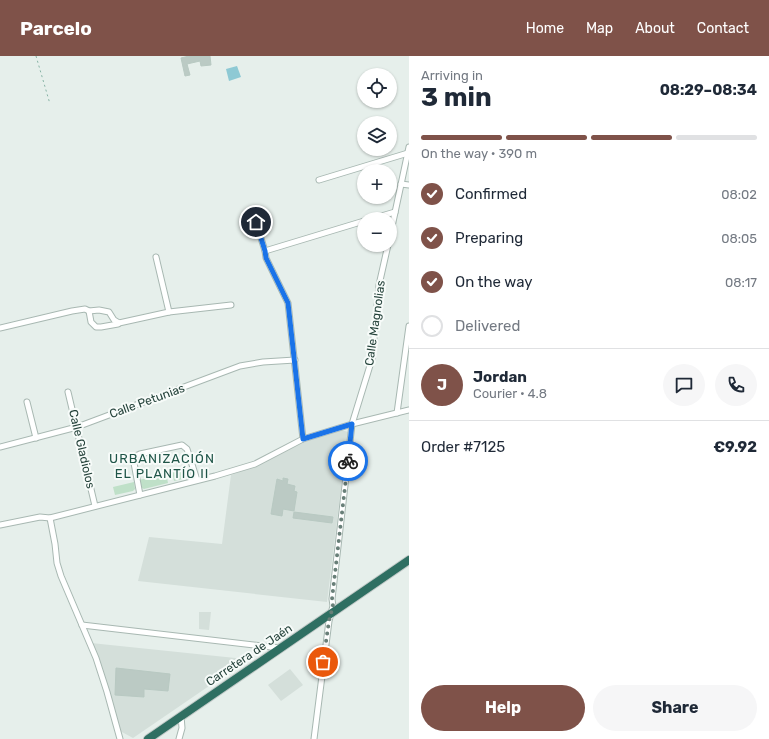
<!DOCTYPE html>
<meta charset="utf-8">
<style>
:root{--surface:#fff;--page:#f6f6f7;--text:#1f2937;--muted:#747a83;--line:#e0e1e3;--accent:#7f5249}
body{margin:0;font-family:Rubik,sans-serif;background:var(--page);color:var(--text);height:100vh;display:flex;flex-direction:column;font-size:15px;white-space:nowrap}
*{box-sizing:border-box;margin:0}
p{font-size:13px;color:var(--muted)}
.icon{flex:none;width:22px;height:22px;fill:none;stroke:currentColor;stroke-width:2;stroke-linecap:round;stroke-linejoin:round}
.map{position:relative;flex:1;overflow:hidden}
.side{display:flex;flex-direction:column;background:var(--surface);width:360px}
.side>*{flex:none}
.tools{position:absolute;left:357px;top:12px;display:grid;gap:8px}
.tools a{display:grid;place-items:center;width:40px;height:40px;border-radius:50%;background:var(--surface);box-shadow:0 1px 3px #0004;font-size:20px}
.pin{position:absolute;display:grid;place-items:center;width:34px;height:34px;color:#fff;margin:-17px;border:2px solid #fff;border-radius:50%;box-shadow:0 1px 4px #0007}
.courier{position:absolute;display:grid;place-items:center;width:40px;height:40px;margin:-20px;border:3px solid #1a73e8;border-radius:50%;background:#fff;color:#222;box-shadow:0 1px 5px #0007}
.headline em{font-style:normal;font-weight:700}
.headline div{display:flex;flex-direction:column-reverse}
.headline{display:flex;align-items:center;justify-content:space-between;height:68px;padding:0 12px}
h1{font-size:26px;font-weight:700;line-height:30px}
.bar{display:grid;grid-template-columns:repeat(4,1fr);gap:6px 4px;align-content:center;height:48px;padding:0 12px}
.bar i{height:5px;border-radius:3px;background:var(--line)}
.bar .current{background:var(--accent)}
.bar p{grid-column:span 4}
.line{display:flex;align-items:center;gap:10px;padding:0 12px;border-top:1px solid var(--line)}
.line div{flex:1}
.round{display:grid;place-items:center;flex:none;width:42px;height:42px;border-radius:21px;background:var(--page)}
ol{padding:0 12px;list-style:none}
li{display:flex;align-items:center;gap:12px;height:44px}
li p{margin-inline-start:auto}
li .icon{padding:4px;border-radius:50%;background:var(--accent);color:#fff;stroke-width:4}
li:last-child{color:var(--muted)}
li i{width:22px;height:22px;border:2px solid var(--line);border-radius:50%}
.primary-button{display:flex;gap:8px;margin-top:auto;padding:8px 12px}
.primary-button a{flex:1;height:46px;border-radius:24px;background:var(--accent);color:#fff;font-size:16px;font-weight:700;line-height:46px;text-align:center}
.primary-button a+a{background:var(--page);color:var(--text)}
header{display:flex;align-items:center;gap:24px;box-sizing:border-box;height:56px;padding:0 20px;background:var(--accent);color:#fff}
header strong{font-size:19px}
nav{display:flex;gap:22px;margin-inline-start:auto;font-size:14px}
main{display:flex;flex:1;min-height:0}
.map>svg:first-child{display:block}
</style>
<header>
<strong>Parcelo</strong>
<nav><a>Home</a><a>Map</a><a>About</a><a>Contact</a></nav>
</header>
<main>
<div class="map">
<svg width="409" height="683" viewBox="0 0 409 683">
<rect width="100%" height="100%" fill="#e6efeb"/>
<!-- built -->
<g fill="#d4dfda">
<path d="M342,374L348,376L327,546L138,525L149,481L222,488L231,419L256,410L307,385Z"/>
<path d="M199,556H211L209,574L199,573Z"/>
<path d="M91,587L245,603L247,604L133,682L120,675Z"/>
<path d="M290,613L303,629L281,645L268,629Z"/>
</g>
<!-- green -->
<g fill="#bfe0c8">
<path d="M190,412L192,419L191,421L174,425L173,420L167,422L168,427L144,433L140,431L139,424Z"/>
<path d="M134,426L135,433L133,435L115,439L113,431Z"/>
</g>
<!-- water -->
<path fill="#8ec9d4" d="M237,10L241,21L229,25L226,13Z"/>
<!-- building -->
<g fill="#bbcac4" stroke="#b8c9c2">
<path d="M189,0H210L211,9L201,10L200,5L187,8L190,19L185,20L181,2Z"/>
<path d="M283,422L288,423L287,428L295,430L294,435L297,436L294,455L283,453L282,460L271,458L277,423L283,425Z"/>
<path d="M294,456L333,461L332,467L293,462Z"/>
<path d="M116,612L170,618L168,635L144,633V641L115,639Z"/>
</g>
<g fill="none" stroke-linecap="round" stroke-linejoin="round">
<!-- minor casing -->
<g stroke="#a8b8b2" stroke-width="7">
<g id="minor">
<path d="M319,124L408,97"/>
<path d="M401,128L409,129"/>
<path d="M371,163L395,156"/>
<path d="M256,166L265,195L266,202L288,247L303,383"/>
<path d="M390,180L409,91"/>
<path d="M265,195L364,165"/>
<path d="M156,201L169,256"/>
<path d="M89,255L91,266L96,271H101L118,268"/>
<path d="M0,272L72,255L85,253L89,255L99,254L109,256L114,264L119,267L169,256L231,249"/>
<path d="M68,336L95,450"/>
<path d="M27,346L36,382"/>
<path d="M397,357L409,270"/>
<path d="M0,391L77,371L240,310L263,306L295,304"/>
<path d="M140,439L134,407L136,400L140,398L182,389L187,393L197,424"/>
<path d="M50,462L55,488L57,507L61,520L96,602L107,636L120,683"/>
<path d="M0,469L40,461L50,462L215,420L255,408L303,383L352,368L409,354"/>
<path d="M82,569L280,592"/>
<path d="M179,683L182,672L181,660"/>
<path d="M314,683L329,565L333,550L332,543L352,368L372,303L379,229L388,189"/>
</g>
</g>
<!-- highway casing -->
<g stroke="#c2cac8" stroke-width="10">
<path id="highway" d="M148,683L409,504"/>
</g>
<!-- path -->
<path stroke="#86b3a5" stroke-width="1" stroke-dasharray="2 3" stroke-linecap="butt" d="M36,0L50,48"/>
<!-- minor -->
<use href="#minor" stroke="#fff" stroke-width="5"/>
<!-- highway -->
<use href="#highway" stroke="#2f6f62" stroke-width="8"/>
</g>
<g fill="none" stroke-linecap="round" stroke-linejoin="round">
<!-- done -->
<path stroke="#687f78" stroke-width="4" stroke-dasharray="0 7.2" d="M323,606L329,565L333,550L332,543L348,405"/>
<!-- route -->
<path stroke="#1a73e8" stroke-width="5" d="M256,166L265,195L266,202L288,247L303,383L352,368L348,405"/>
</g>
<g text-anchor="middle" stroke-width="4" stroke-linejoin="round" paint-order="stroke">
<!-- street labels -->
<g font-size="12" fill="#24423a" stroke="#f7fbf9">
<text transform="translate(375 267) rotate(-82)" y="4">Calle Magnolias</text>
<text transform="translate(147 345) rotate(-20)" y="4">Calle Petunias</text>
<text transform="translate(82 393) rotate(77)" y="4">Calle Gladiolos</text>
<text transform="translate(249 599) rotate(-34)" y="4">Carretera de Jaén</text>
</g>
<!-- neighbourhood labels -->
<g font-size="13" letter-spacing="1" fill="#1f5548" stroke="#f7fbf9">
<text x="162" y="407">URBANIZACIÓN<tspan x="162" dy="15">EL PLANTÍO II</tspan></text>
</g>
</g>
</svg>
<div class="tools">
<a><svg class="icon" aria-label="locate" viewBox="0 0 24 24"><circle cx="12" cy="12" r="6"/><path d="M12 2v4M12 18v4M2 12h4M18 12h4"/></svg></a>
<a><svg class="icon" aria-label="layers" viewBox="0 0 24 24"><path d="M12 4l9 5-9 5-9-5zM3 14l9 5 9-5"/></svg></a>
<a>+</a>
<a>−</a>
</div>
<div class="pin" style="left:323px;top:606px;background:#ea580c"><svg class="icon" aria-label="bag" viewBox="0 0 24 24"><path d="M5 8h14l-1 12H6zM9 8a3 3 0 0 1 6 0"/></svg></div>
<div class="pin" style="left:256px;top:166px;background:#1f2937"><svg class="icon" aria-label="home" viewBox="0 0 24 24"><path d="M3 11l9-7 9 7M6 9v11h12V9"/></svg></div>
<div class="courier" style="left:348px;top:405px"><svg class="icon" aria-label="bike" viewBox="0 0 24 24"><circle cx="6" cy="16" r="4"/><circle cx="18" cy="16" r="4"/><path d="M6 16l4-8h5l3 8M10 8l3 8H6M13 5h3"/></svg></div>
</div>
<section class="side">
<div class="headline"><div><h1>3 min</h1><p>Arriving in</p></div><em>08:29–08:34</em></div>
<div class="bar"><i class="current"></i><i class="current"></i><i class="current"></i><i></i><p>On the way · 390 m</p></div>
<ol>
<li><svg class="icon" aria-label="check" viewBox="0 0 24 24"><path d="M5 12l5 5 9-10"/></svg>Confirmed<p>08:02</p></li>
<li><svg class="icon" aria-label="check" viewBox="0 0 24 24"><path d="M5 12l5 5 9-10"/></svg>Preparing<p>08:05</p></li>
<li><svg class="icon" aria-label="check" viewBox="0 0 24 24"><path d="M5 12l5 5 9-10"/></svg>On the way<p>08:17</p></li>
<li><i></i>Delivered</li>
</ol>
<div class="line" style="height:72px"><b class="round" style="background:var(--accent);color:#fff">J</b><div><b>Jordan</b><p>Courier · 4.8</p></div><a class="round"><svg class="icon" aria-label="chat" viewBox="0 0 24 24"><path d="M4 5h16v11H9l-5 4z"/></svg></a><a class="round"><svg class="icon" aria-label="phone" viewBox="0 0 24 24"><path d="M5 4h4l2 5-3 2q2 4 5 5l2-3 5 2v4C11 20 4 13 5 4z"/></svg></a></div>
<div class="line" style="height:52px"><div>Order #7125</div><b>€9.92</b></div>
<div class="primary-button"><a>Help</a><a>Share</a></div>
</section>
</main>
